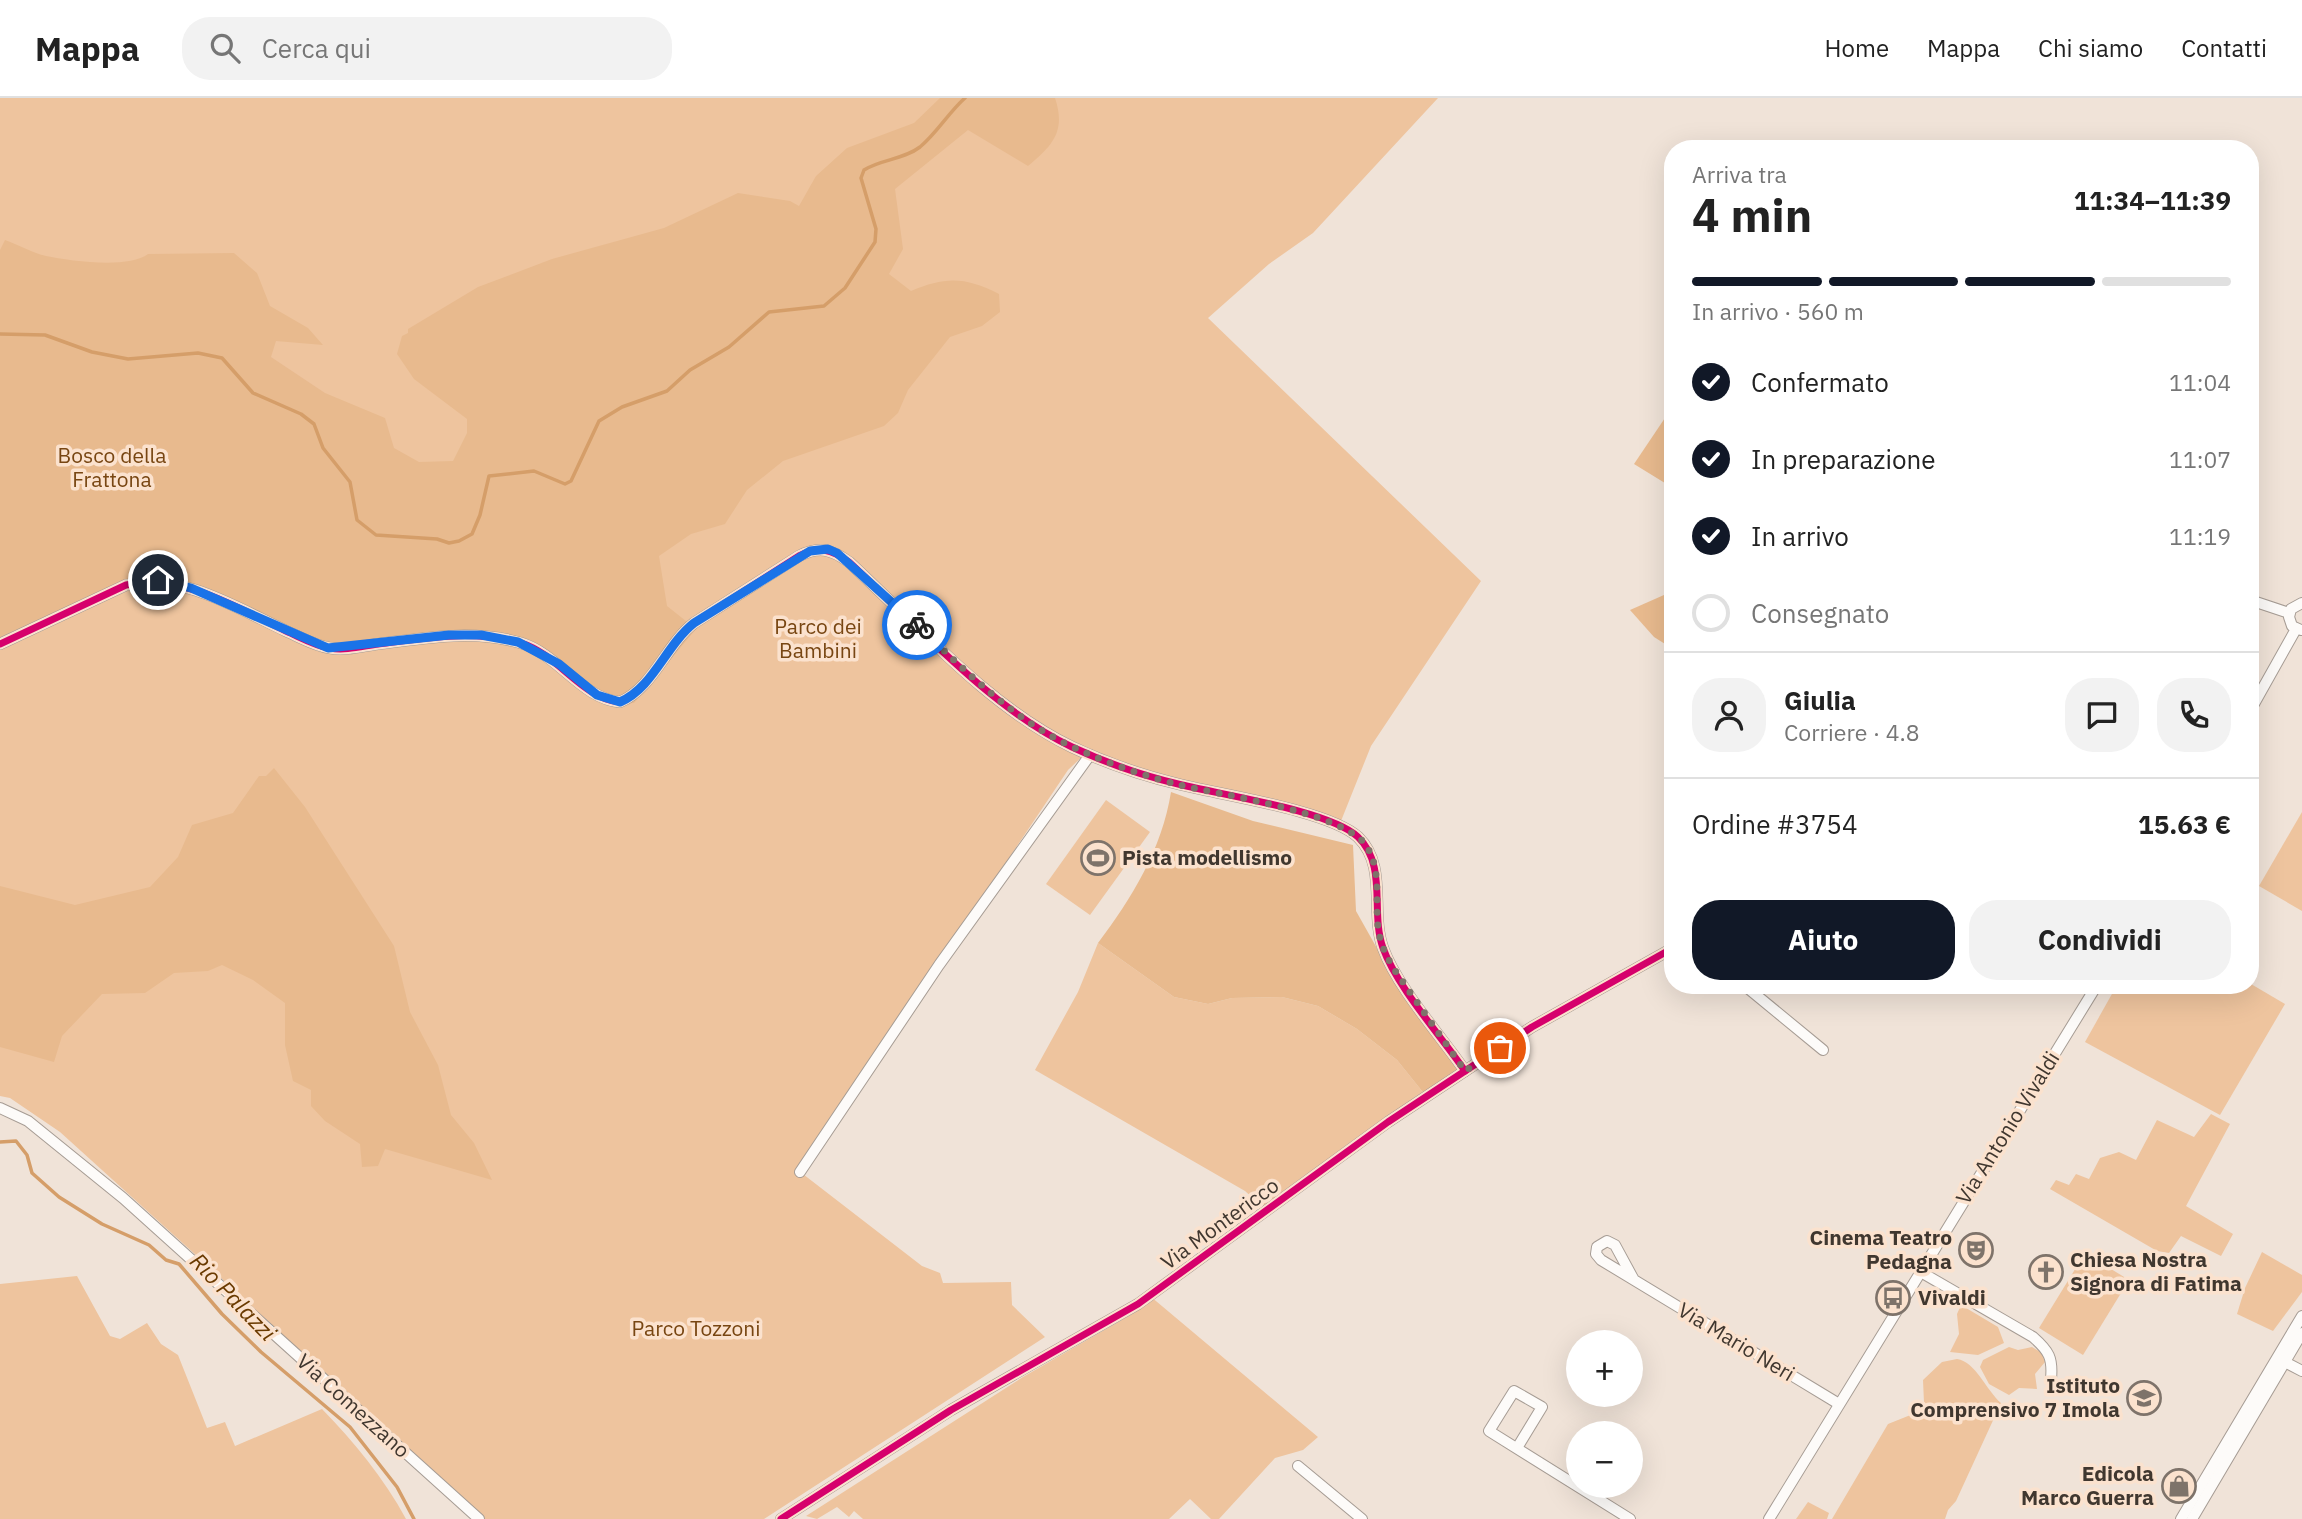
<!DOCTYPE html>
<html lang="it">
<meta charset="utf-8">
<style>
:root{--surface:#fff;--page:#f2f2f2;--text:#222;--muted:#767676;--line:#e0e0e0;--accent:#111827}
body{margin:0;font-family:"IBM Plex Sans",sans-serif;background:var(--page);color:var(--text);height:100vh;display:flex;flex-direction:column;font-size:26px;white-space:nowrap}
*{box-sizing:border-box;margin:0}
p{font-size:23px;color:var(--muted)}
.icon{flex:none;width:38px;height:38px;fill:none;stroke:currentColor;stroke-width:2;stroke-linecap:round;stroke-linejoin:round}
.map{position:relative;flex:1;overflow:hidden}
.panel{position:absolute;left:1664px;top:42px;width:595px;height:854px;display:flex;flex-direction:column;background:var(--surface);border-radius:28px;box-shadow:0 7px 28px #0002}
.panel>*{flex:none}
.fabs{position:absolute;left:1566px;top:1232px;display:grid;gap:14px}
.fabs a{display:grid;place-items:center;width:77px;height:77px;border-radius:50%;background:var(--surface);box-shadow:0 7px 28px #0002;font-size:35px}
.pin{position:absolute;display:grid;place-items:center;width:60px;height:60px;color:#fff;margin:-30px;border:4px solid #fff;border-radius:50%;box-shadow:0 2px 7px #0007}
.courier{position:absolute;display:grid;place-items:center;width:70px;height:70px;margin:-35px;border:5px solid #1a73e8;border-radius:50%;background:#fff;color:#222;box-shadow:0 2px 9px #0007}
.head em{font-style:normal;font-weight:700}
.head div{display:flex;flex-direction:column-reverse}
.head{display:flex;align-items:center;justify-content:space-between;height:119px;padding:0 28px}
h1{font-size:46px;font-weight:700;line-height:52px}
.bar{display:grid;grid-template-columns:repeat(4,1fr);gap:10px 7px;align-content:center;height:84px;padding:0 28px}
.bar i{height:9px;border-radius:5px;background:var(--line)}
.bar .current{background:var(--accent)}
.bar p{grid-column:span 4}
.line{display:flex;align-items:center;gap:18px;padding:0 28px;border-top:2px solid var(--line)}
.line div{flex:1}
.round{display:grid;place-items:center;flex:none;width:74px;height:74px;border-radius:28px;background:var(--page)}
ol{padding:0 28px;list-style:none}
li{display:flex;align-items:center;gap:21px;height:77px}
li p{margin-inline-start:auto}
li .icon{padding:7px;border-radius:50%;background:var(--accent);color:#fff;stroke-width:4}
li:last-child{color:var(--muted)}
li i{width:38px;height:38px;border:4px solid var(--line);border-radius:50%}
.action{display:flex;gap:14px;margin-top:auto;padding:14px 28px}
.action a{flex:1;height:80px;border-radius:28px;background:var(--accent);color:#fff;font-size:28px;font-weight:700;line-height:80px;text-align:center}
.action a+a{background:var(--page);color:var(--text)}
header{display:flex;align-items:center;gap:42px;box-sizing:border-box;height:98px;padding:0 35px;background:var(--surface);border-bottom:2px solid var(--line)}
header strong{font-size:33px}
nav{display:flex;gap:38px;margin-inline-start:auto;font-size:24px}
.search{width:490px;height:63px;background:var(--page);display:flex;align-items:center;gap:18px;box-sizing:border-box;padding:0 24px;border-radius:28px;color:var(--muted);font-size:26px}
.map>svg:first-child{display:block}
</style>
<header>
<strong>Mappa</strong>
<div class="search"><svg class="icon" aria-label="search" viewBox="0 0 24 24"><circle cx="10" cy="10" r="6"/><path d="M15 15l6 6"/></svg>Cerca qui</div>
<nav><a>Home</a><a>Mappa</a><a>Chi siamo</a><a>Contatti</a></nav>
</header>
<div class="map">
<svg width="2302" height="1421" viewBox="0 0 2302 1421">
<rect width="100%" height="100%" fill="#f0e3d8"/>
<!-- green -->
<g fill="#eec49e">
<path d="M0,0H1438L1313,135L1269,166L1208,220L1481,483L1371,648L1339,728L1086,655L1068,672L799,1073L922,1168L940,1175L943,1185L1011,1184L1012,1207L1045,1239L764,1421H484L395,1346L218,1177L60,1034L10,1000L0,998Z"/>
<path d="M1106,702L1150,734L1090,817L1046,786Z"/>
<path d="M2302,714V813L2259,788Z"/>
<path d="M1098,845L1174,899L1208,906L1232,900L1282,899L1318,908L1357,931L1397,962L1426,998L1265,1111L1245,1093L1035,972L1078,894Z"/>
<path d="M2251,886L2285,906L2220,1017L2085,944L2117,887Z"/>
<path d="M2211,1016L2230,1026L2186,1108L2233,1136L2221,1158L2181,1138L2169,1155L2157,1153L2050,1091L2056,1082L2069,1087L2076,1076L2089,1081L2100,1060L2119,1054L2136,1062L2157,1022L2194,1039Z"/>
<path d="M2262,1154L2302,1177V1194L2273,1233L2237,1216L2245,1190Z"/>
<path d="M2085,1155L2129,1182L2083,1257L2039,1230Z"/>
<path d="M77,1178L110,1238L120,1241L147,1225L161,1246L178,1257L207,1330L225,1324L235,1348L322,1311C354,1344 384,1380 406,1421H0V1186Z"/>
<path d="M1150,1198L1318,1339L1303,1352L1275,1360L1219,1421H1211L1190,1401L1169,1421H863L854,1413L849,1419L837,1409L817,1421L806,1418L1023,1279L1132,1216Z"/>
<path d="M1961,1207L1998,1229L2004,1245L1978,1257L1950,1254L1959,1236L1957,1216Z"/>
<path d="M2009,1249L2018,1252L2032,1249L2042,1255L2045,1264L2035,1276L2037,1291L2019,1290L2009,1297L1989,1286L1980,1269L1983,1262Z"/>
<path d="M1957,1261C1976,1264 1986,1292 2001,1305L1956,1403L1948,1412L1945,1421H1832L1888,1326L1918,1314L1924,1305L1923,1282L1942,1264Z"/>
<path d="M1808,1404L1829,1415L1827,1421H1796Z"/>
</g>
<!-- forest -->
<g fill="#e8ba8e">
<path d="M940,0H1055C1066,33 1053,47 1028,68L968,32L895,91L903,151L889,176L911,193C946,178 966,179 999,196L1000,214L982,228L950,239L908,292L898,315L884,328L783,363L747,392L725,426L691,436L659,458L667,508L696,531L634,605L614,606L520,549L468,540L360,553L293,541L201,498L165,487L138,488L0,549V152L5,142C19,147 33,155 46,158C70,163 129,171 148,156L234,155L257,175L270,208L308,230L323,247L276,243L271,259L325,295L385,320L394,350L419,364L453,363L467,335V321L414,281L397,256L402,238L408,235V231L478,189L552,161L664,130L738,95L790,103L799,108L816,78L847,50L914,25Z"/>
<path d="M1673,308V390L1634,366Z"/>
<path d="M1673,493V551L1654,539L1630,512Z"/>
<path d="M274,670L305,709L394,848L410,914L438,967L451,1017L474,1045L492,1082L385,1051L378,1068L362,1069L360,1046L325,1023L311,1008V992L293,983L285,947V905L253,882L222,867L208,873L174,875L145,895L102,896L62,938L54,964L0,949V788L75,807L150,789L178,759L192,727L233,715L259,678H266Z"/>
<path d="M1171,694L1253,723L1353,747L1356,813L1401,893L1465,978L1426,998L1397,962L1357,931L1318,908L1282,899L1232,900L1208,906L1174,899L1098,845C1132,800 1162,751 1171,694Z"/>
</g>
<g fill="none" stroke-linecap="round" stroke-linejoin="round">
<!-- stream -->
<g stroke="#d59e69" stroke-width="3.5">
<path d="M0,236L45,237L92,254L128,261L198,255L222,260L253,295L301,316L314,326L323,350L350,384L357,422L376,437L437,441L449,445L459,443L472,436L480,417L489,378L534,373L565,386L571,383L599,323L622,309L667,293L690,272L729,249L769,214L824,208L845,190L875,144L876,131L861,80L864,72C881,61 903,62 920,49C937,35 949,14 965,0"/>
<path d="M0,1044L16,1043L27,1057L32,1075L59,1099L102,1126L149,1147L166,1162L179,1166L222,1216L261,1254L350,1329L397,1389L414,1421"/>
</g>
<!-- minor casing -->
<g stroke="#a69c94" stroke-width="12">
<g id="minor">
<path d="M2250,502L2289,515"/>
<path d="M2301,532L2292,528L2289,519L2291,511L2302,505"/>
<path d="M0,546L126,487C182,475 235,509 286,533C300,539 315,548 330,550C345,553 363,548 378,546C427,540 472,531 521,545C558,556 582,601 620,604C653,590 666,547 694,525L799,458C819,448 831,451 849,464C916,526 990,610 1072,649C1106,665 1144,678 1182,687C1223,697 1330,713 1358,739C1388,768 1370,814 1383,850C1397,889 1441,938 1465,973"/>
<path d="M2250,613L2296,531"/>
<path d="M1744,887L1823,952"/>
<path d="M0,1010L28,1023L123,1100L479,1421"/>
<path d="M800,1074L939,867L1090,657"/>
<path d="M1919,1173L2033,1239C2049,1253 2053,1260 2051,1281"/>
<path d="M1634,1182L1615,1147L1607,1143L1597,1149L1596,1156L1601,1162L1839,1306"/>
<path d="M2281,1262L2302,1273"/>
<path d="M1517,1350L1542,1309L1514,1293L1489,1333L1630,1421"/>
<path d="M1298,1368L1362,1421"/>
<path d="M781,1421L951,1312L1138,1206L1388,1024L1465,973L1532,929L1673,850"/>
<path d="M1769,1421L2097,887"/>
<path d="M2181,1421L2302,1218"/>
<path d="M2192,1421L2302,1235"/>
</g>
</g>
<!-- minor -->
<use href="#minor" stroke="#fdfbf9" stroke-width="10"/>
<!-- cycleway casing -->
<g stroke="#fbe2ce" stroke-width="11">
<g id="cycleway">
<path d="M0,546L126,487C182,475 235,509 286,533C300,539 315,548 330,550C345,553 363,548 378,546C427,540 472,531 521,545C558,556 582,601 620,604C653,590 666,547 694,525L799,458C819,448 831,451 849,464C916,526 990,610 1072,649C1106,665 1144,678 1182,687C1223,697 1330,713 1358,739C1388,768 1370,814 1383,850C1397,889 1441,938 1465,973"/>
<path d="M781,1421L951,1312L1138,1206L1388,1024L1465,973L1532,929L1673,850"/>
</g>
</g>
<!-- cycleway -->
<use href="#cycleway" stroke="#d6006c" stroke-width="7"/>
</g>
<g fill="none" stroke-linecap="round" stroke-linejoin="round">
<!-- done -->
<path stroke="#7e736a" stroke-width="7" stroke-dasharray="0 12.6" d="M917,527C966,573 1013,622 1075,650C1109,666 1145,678 1180,687C1222,697 1340,714 1365,746C1382,769 1375,802 1378,829C1380,847 1388,862 1398,877L1465,973L1500,950"/>
<!-- route -->
<path stroke="#1a73e8" stroke-width="9" d="M158,482L191,490L328,550L449,537H481L518,544L559,566L597,597L620,604C653,590 666,547 694,525L810,453L828,451L837,455L917,527"/>
</g>
<!-- icons -->
<defs>
<g id="stadium-ring" transform="scale(1.75)"><circle r="9.5" fill="#fbe2ce" stroke="#7e736a" stroke-width="1.5"/><path d="M0-5a6.5 5 0 1 0 0 10a6.5 5 0 1 0 0-10ZM-3.5-1.8h7v3.6h-7Z" fill="#7e736a"/></g>
<g id="theatre-ring" transform="scale(1.75)"><circle r="9.5" fill="#fbe2ce" stroke="#7e736a" stroke-width="1.5"/><path d="M-5-5.5Q0-4 5-5.5V0Q5 5 0 6Q-5 5-5 0ZM-3.3-2.5H-1v1.5H-3.3ZM1-2.5H3.3v1.5H1ZM-2.8 1Q0 5.5 2.8 1Z" fill="#7e736a"/></g>
<g id="church-ring" transform="scale(1.75)"><circle r="9.5" fill="#fbe2ce" stroke="#7e736a" stroke-width="1.5"/><path d="M-1.2-6h2.4v3.5h3.3v2.4h-3.3V6h-2.4V-.1h-3.3v-2.4h3.3Z" fill="#7e736a"/></g>
<g id="bus-ring" transform="scale(1.75)"><circle r="9.5" fill="#fbe2ce" stroke="#7e736a" stroke-width="1.5"/><path d="M-5-6H5V4H4V6H2V4H-2V6H-4V4H-5ZM-3.5-4V0h7V-4ZM-3.5 1.2v1.5H-2V1.2ZM2 1.2v1.5H3.5V1.2Z" fill="#7e736a"/></g>
<g id="school-ring" transform="scale(1.75)"><circle r="9.5" fill="#fbe2ce" stroke="#7e736a" stroke-width="1.5"/><path d="M0-5L7-2L0 1L-7-2ZM-4 1L0 2.5L4 1V4Q0 6-4 4Z" fill="#7e736a"/></g>
<g id="shop-ring" transform="scale(1.75)"><circle r="9.5" fill="#fbe2ce" stroke="#7e736a" stroke-width="1.5"/><path d="M-5-2.5h2.3a2.7 3.5 0 0 1 5.4 0H5L5.5 6h-11ZM-1.5-2.5h3a1.5 2.3 0 0 0-3 0Z" fill="#7e736a"/></g>
</defs>
<g fill-rule="evenodd">
<use href="#stadium-ring" x="1098" y="760"/>
<use href="#theatre-ring" x="1976" y="1152"/>
<use href="#church-ring" x="2046" y="1174"/>
<use href="#bus-ring" x="1893" y="1200"/>
<use href="#school-ring" x="2144" y="1300"/>
<use href="#shop-ring" x="2179" y="1388"/>
</g>
<g text-anchor="middle" stroke-width="7" stroke-linejoin="round" paint-order="stroke">
<!-- park labels -->
<g font-size="21" fill="#784612" stroke="#fbe2ce">
<text x="112" y="365">Bosco della<tspan x="112" dy="24">Frattona</tspan></text>
<text x="818" y="536">Parco dei<tspan x="818" dy="24">Bambini</tspan></text>
<text x="696" y="1238">Parco Tozzoni</text>
</g>
<!-- poi labels -->
<g font-size="21" font-weight="bold" fill="#40372f" stroke="#fbe2ce" text-anchor="start">
<text x="1122" y="767">Pista modellismo</text>
<text x="1952" y="1147" text-anchor="end">Cinema Teatro<tspan x="1952" dy="24">Pedagna</tspan></text>
<text x="2070" y="1169">Chiesa Nostra<tspan x="2070" dy="24">Signora di Fatima</tspan></text>
<text x="1918" y="1207">Vivaldi</text>
<text x="2120" y="1295" text-anchor="end">Istituto<tspan x="2120" dy="24">Comprensivo 7 Imola</tspan></text>
<text x="2154" y="1383" text-anchor="end">Edicola<tspan x="2154" dy="24">Marco Guerra</tspan></text>
</g>
<!-- street labels -->
<g font-size="21" fill="#40372f" stroke="#fbe2ce">
<text transform="translate(2008 1030) rotate(-58)" y="7">Via Antonio Vivaldi</text>
<text transform="translate(1220 1126) rotate(-36)" y="7">Via Montericco</text>
<text transform="translate(1736 1244) rotate(31)" y="7">Via Mario Neri</text>
<text transform="translate(353 1308) rotate(42)" y="7">Via Comezzano</text>
</g>
<!-- water labels -->
<g font-size="23" font-style="italic" fill="#6a3a00" stroke="#fbe2ce">
<text transform="translate(233 1199) rotate(46)" y="8">Rio Palazzi</text>
</g>
</g>
</svg>
<div class="fabs">
<a>+</a>
<a>−</a>
</div>
<div class="pin" style="left:1500px;top:950px;background:#ea580c"><svg class="icon" aria-label="bag" viewBox="0 0 24 24"><path d="M5 8h14l-1 12H6zM9 8a3 3 0 0 1 6 0"/></svg></div>
<div class="pin" style="left:158px;top:482px;background:#1f2937"><svg class="icon" aria-label="home" viewBox="0 0 24 24"><path d="M3 11l9-7 9 7M6 9v11h12V9"/></svg></div>
<div class="courier" style="left:917px;top:527px"><svg class="icon" aria-label="bike" viewBox="0 0 24 24"><circle cx="6" cy="16" r="4"/><circle cx="18" cy="16" r="4"/><path d="M6 16l4-8h5l3 8M10 8l3 8H6M13 5h3"/></svg></div>
<section class="panel">
<div class="head"><div><h1>4 min</h1><p>Arriva tra</p></div><em>11:34–11:39</em></div>
<div class="bar"><i class="current"></i><i class="current"></i><i class="current"></i><i></i><p>In arrivo · 560 m</p></div>
<ol>
<li><svg class="icon" aria-label="check" viewBox="0 0 24 24"><path d="M5 12l5 5 9-10"/></svg>Confermato<p>11:04</p></li>
<li><svg class="icon" aria-label="check" viewBox="0 0 24 24"><path d="M5 12l5 5 9-10"/></svg>In preparazione<p>11:07</p></li>
<li><svg class="icon" aria-label="check" viewBox="0 0 24 24"><path d="M5 12l5 5 9-10"/></svg>In arrivo<p>11:19</p></li>
<li><i></i>Consegnato</li>
</ol>
<div class="line" style="height:126px"><a class="round"><svg class="icon" aria-label="person" viewBox="0 0 24 24"><circle cx="12" cy="8" r="4"/><path d="M4 21q1-7 8-7t8 7"/></svg></a><div><b>Giulia</b><p>Corriere · 4.8</p></div><a class="round"><svg class="icon" aria-label="chat" viewBox="0 0 24 24"><path d="M4 5h16v11H9l-5 4z"/></svg></a><a class="round"><svg class="icon" aria-label="phone" viewBox="0 0 24 24"><path d="M5 4h4l2 5-3 2q2 4 5 5l2-3 5 2v4C11 20 4 13 5 4z"/></svg></a></div>
<div class="line" style="height:91px"><div>Ordine #3754</div><b>15.63 €</b></div>
<div class="action"><a>Aiuto</a><a>Condividi</a></div>
</section>
</div>
